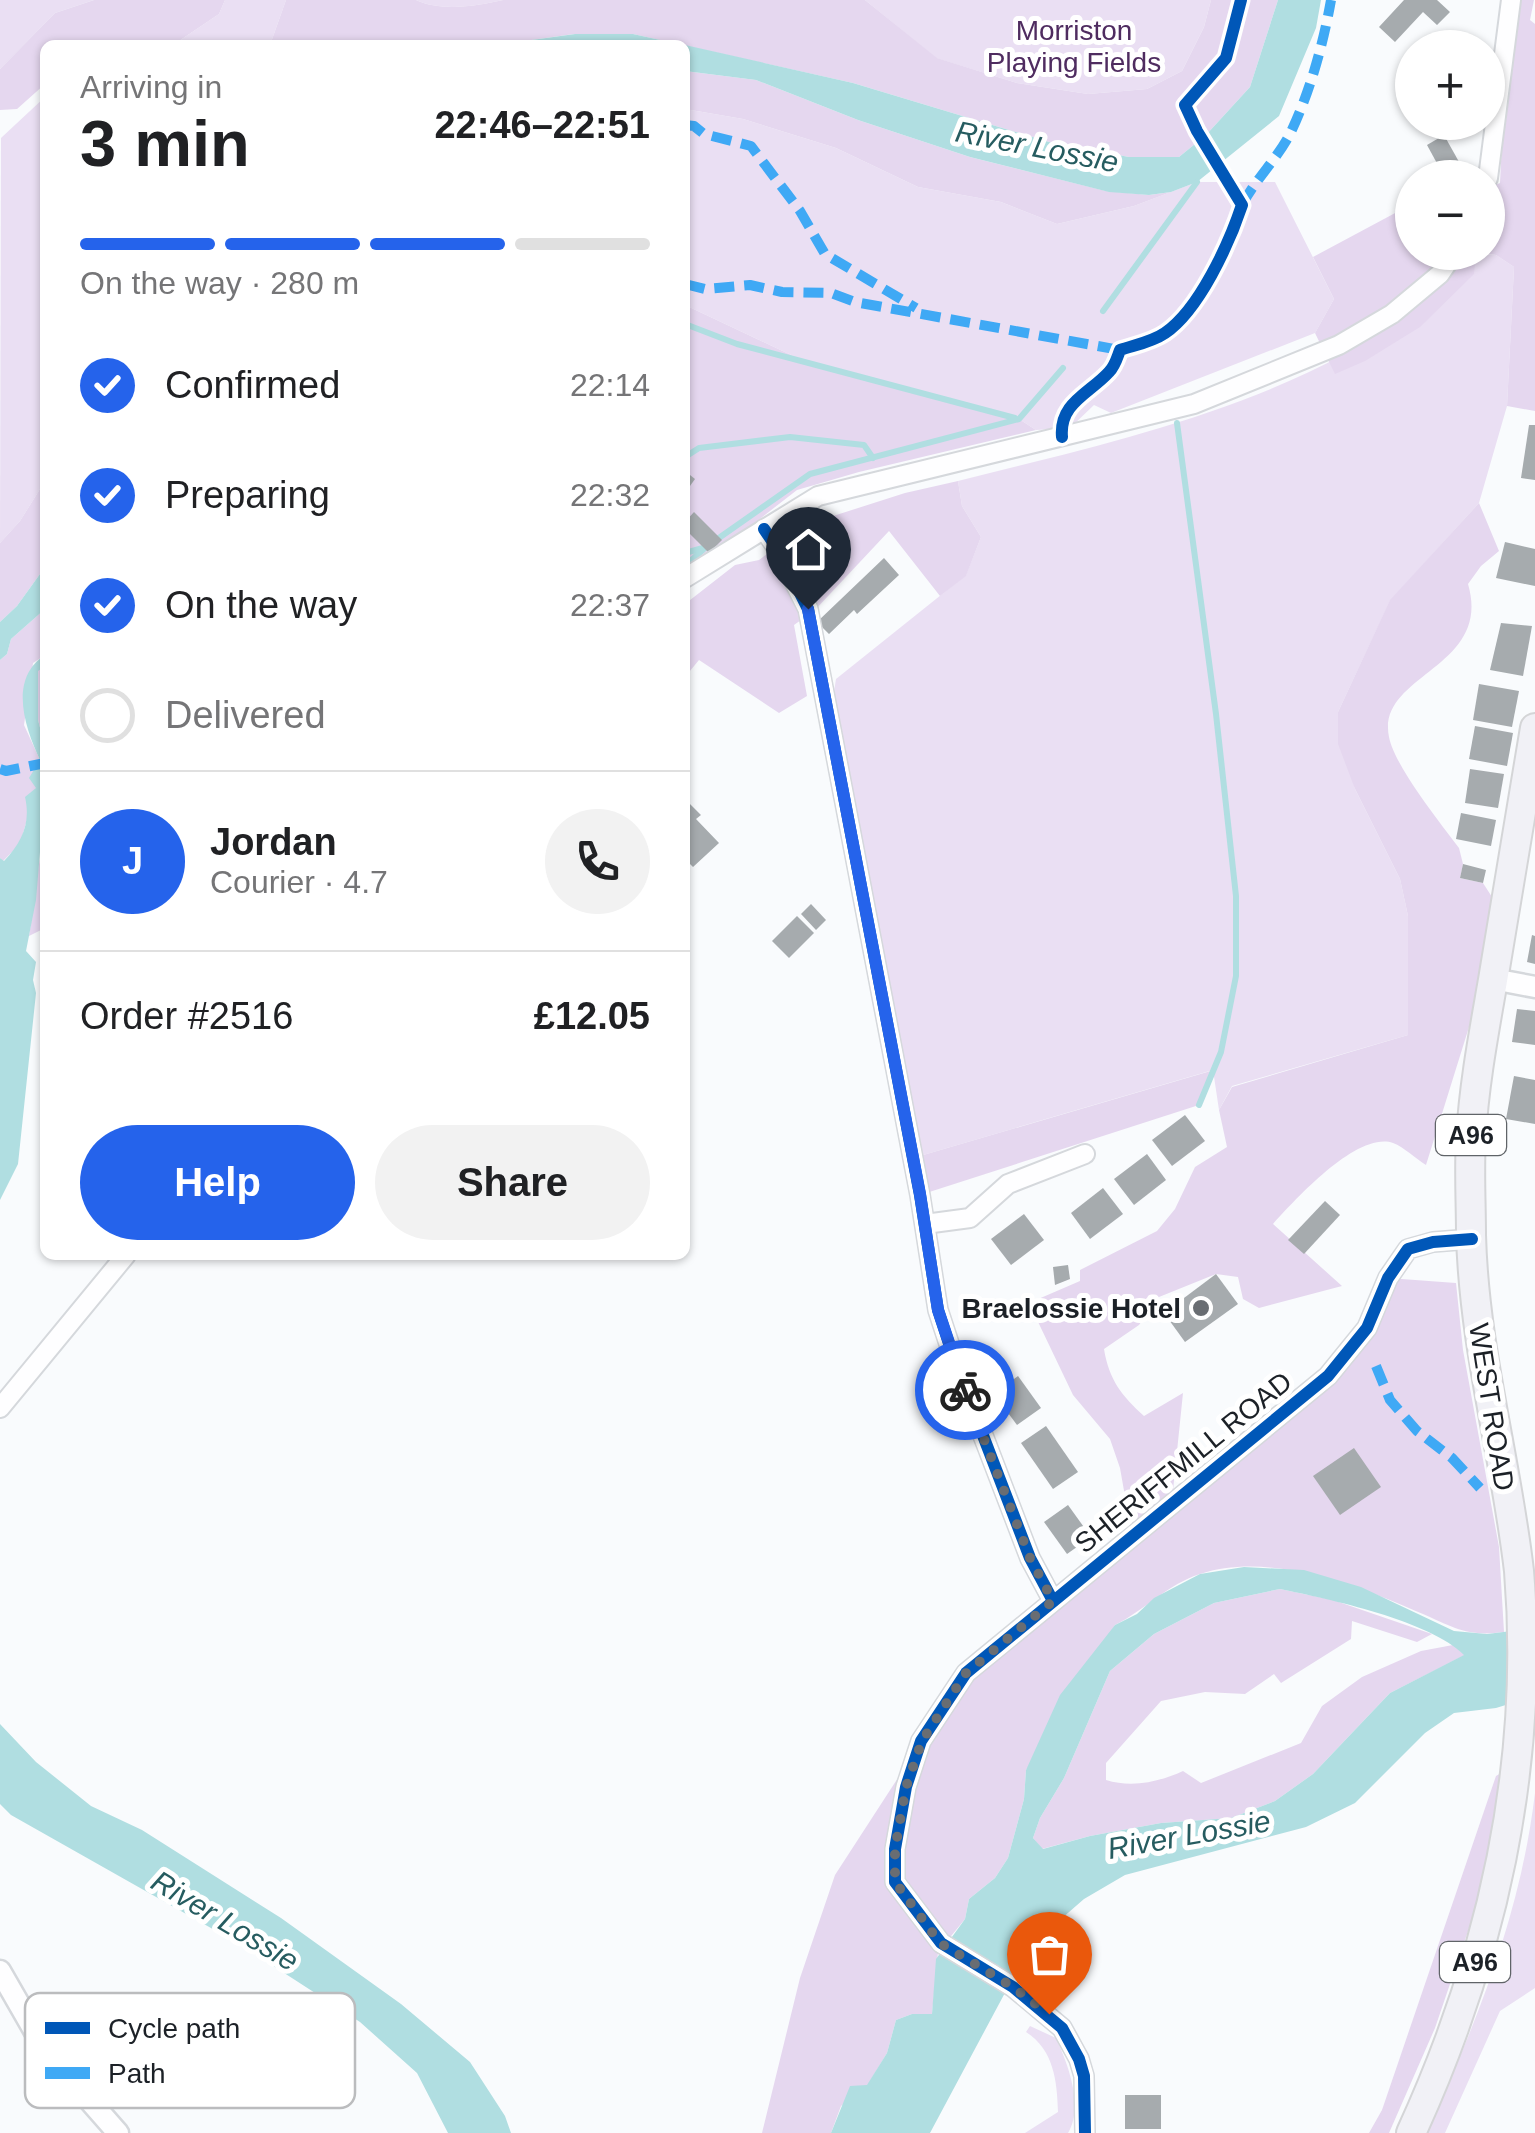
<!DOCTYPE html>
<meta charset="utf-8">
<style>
:root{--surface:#fff;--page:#f2f2f2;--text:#202124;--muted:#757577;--line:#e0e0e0;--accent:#2563eb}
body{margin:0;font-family:Helvetica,sans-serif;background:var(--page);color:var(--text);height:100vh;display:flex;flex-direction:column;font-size:38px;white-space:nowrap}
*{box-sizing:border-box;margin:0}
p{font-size:32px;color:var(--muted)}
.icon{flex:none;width:55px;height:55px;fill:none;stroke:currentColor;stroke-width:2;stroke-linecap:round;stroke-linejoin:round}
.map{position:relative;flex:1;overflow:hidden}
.details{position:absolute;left:40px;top:40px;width:650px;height:1220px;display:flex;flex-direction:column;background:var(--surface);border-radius:15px;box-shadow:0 2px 8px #0004}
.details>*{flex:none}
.controls{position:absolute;left:1395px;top:30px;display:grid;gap:20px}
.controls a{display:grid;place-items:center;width:110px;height:110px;border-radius:50%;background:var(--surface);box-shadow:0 2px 8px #0004;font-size:50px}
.pin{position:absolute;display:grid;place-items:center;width:85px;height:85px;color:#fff;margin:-102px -42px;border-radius:50% 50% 50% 0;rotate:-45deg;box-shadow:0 0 10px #0007}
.pin .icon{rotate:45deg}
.courier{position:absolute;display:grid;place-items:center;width:100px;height:100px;margin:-50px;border:8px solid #2563eb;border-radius:50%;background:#fff;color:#222;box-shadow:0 2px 12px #0007}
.overview em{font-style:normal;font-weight:800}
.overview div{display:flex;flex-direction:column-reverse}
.overview{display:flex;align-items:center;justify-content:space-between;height:170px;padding:0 40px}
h1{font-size:65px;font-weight:800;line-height:75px}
.bar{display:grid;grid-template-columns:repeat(4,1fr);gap:15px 10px;align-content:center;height:120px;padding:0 40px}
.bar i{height:12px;border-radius:8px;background:var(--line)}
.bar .current{background:var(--accent)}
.bar p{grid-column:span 4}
.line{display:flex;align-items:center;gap:25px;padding:0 40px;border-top:2px solid var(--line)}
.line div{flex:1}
.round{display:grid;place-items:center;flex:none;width:105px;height:105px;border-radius:52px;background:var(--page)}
ol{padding:0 40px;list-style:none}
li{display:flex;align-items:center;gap:30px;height:110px}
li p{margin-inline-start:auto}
li .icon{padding:10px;border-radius:50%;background:var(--accent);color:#fff;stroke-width:4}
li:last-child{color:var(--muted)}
li i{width:55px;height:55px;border:5px solid var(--line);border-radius:50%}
.primary-button{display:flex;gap:20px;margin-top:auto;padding:20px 40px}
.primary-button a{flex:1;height:115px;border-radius:60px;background:var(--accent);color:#fff;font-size:40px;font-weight:800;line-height:115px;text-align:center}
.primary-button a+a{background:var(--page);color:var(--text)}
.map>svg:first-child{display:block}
</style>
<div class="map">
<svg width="1535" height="2133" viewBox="0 0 1535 2133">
<rect width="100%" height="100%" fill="#f9fbfd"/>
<!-- green -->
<g fill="#eadff3">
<path d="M0,0H94L55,13L0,69Z"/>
<path d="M225,0H286L270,45H173L219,14Z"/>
<path d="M416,0H503C476,6 442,12 416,0Z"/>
<path d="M865,0H1211L1204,27L1182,71L1147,89L1088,94L1017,83L936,58Z"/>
<path d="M45,97V481L20,521L0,543L1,138Z"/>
<path d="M685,109L743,119L836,148L918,187L1001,202L1057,224L1134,206L1197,182H1275L1334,299L1315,333L1111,413L1094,405L1070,428L1036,430L1019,419L804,361L685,305Z"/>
<path d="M1475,253L1496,255L1514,267L1507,406L1479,503L1390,601L1338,712L1355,789L1400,879L1408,916V1035L1232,1086L1219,1110L1213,1070L913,1158L829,722L836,679L966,575L981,537L962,506L958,481C1112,442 1284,406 1414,310C1436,293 1455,271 1475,253Z"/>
<path d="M1535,1793V1988L1500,2011L1445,2133H1427C1477,2020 1520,1917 1535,1793Z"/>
<path d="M1030,2026L1056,2038C1068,2064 1084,2106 1068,2133H1025L1058,2112C1057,2081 1054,2050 1026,2032Z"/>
</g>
<!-- forest -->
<g fill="#e5d7ef">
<path d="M94,0H225L219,14L173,45H45V84L17,109L0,110V69L55,13Z"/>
<path d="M286,0H416C442,12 476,6 503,0H865L937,58L1017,83L1088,94L1147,89L1182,71L1204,27L1211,0H1278L1250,87L1206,135L1179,157H1129L1049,142L853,83L633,34H574L495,45H270Z"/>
<path d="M1520,0H1534L1530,20L1535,24V411L1507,406L1514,267L1496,255L1481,253L1488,252V188L1500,183L1503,120Z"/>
<path d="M685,71L756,80L858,120L970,157L1106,191L1149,195L1171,192L1134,206L1057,224L1001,202L918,187L836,148L743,119L685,109Z"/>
<path d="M1412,204V252L1476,253L1474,274L1420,327L1365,361L1335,374L1315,333L1334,299L1313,257Z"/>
<path d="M685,305L804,361L1019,419L1036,430L859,472L797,490L685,577Z"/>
<path d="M45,481V567L17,606L0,622V543L20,521Z"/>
<path d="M958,481L962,506L981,537L966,576L940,596L889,531L815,610L794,625L807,696L779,713L699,660L685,677V604L735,565L759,560L805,525L905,493Z"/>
<path d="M1479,503L1499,551L1481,566L1468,584C1493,669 1376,674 1389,737C1394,765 1441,824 1459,848L1463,864L1460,878L1483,883L1492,897L1474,1011L1426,1165C1416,1159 1404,1147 1393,1143C1357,1131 1295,1200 1273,1224L1342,1286L1259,1308L1243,1299L1238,1277L1216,1274L1159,1297L1139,1325L1104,1349C1109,1380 1122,1396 1144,1416L1183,1393L1172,1500L1328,1376L1388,1278L1456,1283L1463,1350L1499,1547L1504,1632C1469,1637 1454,1628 1423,1614C1359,1586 1270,1551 1200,1574C1168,1584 1145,1610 1115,1625L1026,1770L1024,1799L1008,1858L995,1878L969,1899L965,1919L938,1952L932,2014H912L896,2020L887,2053L867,2086L841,2106L831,2133H762L800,1978L835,1875L966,1673L1132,1536L1120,1468L1110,1439L1073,1395L1029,1303L1080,1281V1270L1157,1231L1175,1209L1195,1167L1227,1147L1219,1110L1232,1087L1408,1035V916L1400,879L1355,789L1338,744V712L1390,600Z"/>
<path d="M45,609V655L33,663L24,725L40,760L36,788L20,844L3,861L0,858V660L7,654L11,639Z"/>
<path d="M45,666V733L43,738L38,720V670Z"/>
<path d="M45,844V928L29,936C33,916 37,857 45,844Z"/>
<path d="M1214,1070L1199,1105L920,1195L913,1158Z"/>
<path d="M1280,1589L1333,1600L1432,1634L1417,1642L1352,1621L1351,1639L1281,1683L1274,1674L1245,1694L1205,1692L1161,1701L1106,1763V1780C1132,1788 1159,1782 1183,1771L1201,1783L1301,1743L1322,1706L1362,1677L1421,1651L1453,1645L1465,1655L1390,1693L1313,1774L1275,1801L1231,1818L1161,1823L1090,1836L1042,1849L1033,1838L1040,1818L1064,1778L1110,1671L1154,1634L1214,1603Z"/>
<path d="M1506,1770L1482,1890L1435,2028L1389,2133H1369L1382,2110L1496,1776Z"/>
</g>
<!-- water -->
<g fill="#b0dee1" fill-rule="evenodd">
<path d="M1278,0H1321L1316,28L1279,116L1197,182L1171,192L1149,195L1109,192L970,157L858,120L756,80L685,71V45L853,83L1049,142L1129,157H1179L1206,135L1250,87Z"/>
<path d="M575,34H633L683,45H495Z"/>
<path d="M45,567V609L11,639L7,654L0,660V622L17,606Z"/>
<path d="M45,655V666L38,671V720L45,747V844L40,852L36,900L26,951L36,962L33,980L36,993L18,1164L0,1200V858L4,861C22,842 31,823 25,797L36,788L29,778L40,760C25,728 8,679 45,655Z"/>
<path d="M1244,1567L1304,1570L1361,1587L1454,1631L1487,1634L1535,1628V1696L1496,1708L1454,1713L1425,1733L1355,1803L1306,1827L1125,1875L1084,1899L1030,1946L930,2133H831L850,2086L867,2085L887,2053L896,2020L912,2014H932L936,1959L965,1919L969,1899L995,1878L1008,1858L1024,1799L1026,1770L1060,1695L1115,1625L1137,1614L1154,1598L1200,1574ZM1280,1589C1329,1599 1431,1621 1464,1655L1390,1693L1313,1774L1275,1801L1231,1818L1161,1823L1090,1836L1043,1849L1033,1838L1040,1818L1064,1778L1110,1671L1154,1634L1214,1603Z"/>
<path d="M0,1724L36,1762L91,1806L142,1830L281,1918L401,2004L470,2062L505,2116L511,2133H448L417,2073L360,2022L241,1945L11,1815L0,1804Z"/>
</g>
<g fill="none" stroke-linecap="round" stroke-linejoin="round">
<!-- stream -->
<g stroke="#b0dee1" stroke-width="6">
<path d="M1103,311L1197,182"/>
<path d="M685,324L737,344L1015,418"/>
<path d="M1177,423L1216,714L1236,896V976L1221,1052L1199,1105"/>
<path d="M685,457L699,448L790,437L864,445L873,458"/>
<path d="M685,553L703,548"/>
<path d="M685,566L706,547L810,474L1019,419L1063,368"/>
</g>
</g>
<!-- building -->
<g fill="#a6abae">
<path d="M1404,0H1437L1450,12L1437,25L1423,12L1395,42L1379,27Z"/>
<path d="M1444,135L1468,178H1445L1427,145Z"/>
<path d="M1529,425H1535V480L1521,478Z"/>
<path d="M685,471L695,479L685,493Z"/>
<path d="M694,512L722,540L709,553L685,529V522Z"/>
<path d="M1505,542L1535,549V586L1496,578Z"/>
<path d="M884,558L899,575L857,614L854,610L829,634L817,622Z"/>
<path d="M1501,623L1532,626L1523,676L1490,670Z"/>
<path d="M1479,684L1519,691L1512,727L1473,720Z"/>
<path d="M1475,726L1513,733L1507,766L1469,759Z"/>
<path d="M1470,769L1504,774L1498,808L1465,803Z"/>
<path d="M687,801L701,815L696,819L719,843L693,867L685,859Z"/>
<path d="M1461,813L1496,820L1491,846L1456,839Z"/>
<path d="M1463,864L1486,870L1483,883L1460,878Z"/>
<path d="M811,904L826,920L816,930L801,914Z"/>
<path d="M797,916L814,933L789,958L772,941Z"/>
<path d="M1532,935L1535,936V964L1527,962Z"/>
<path d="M1517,1009L1535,1011V1045L1512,1042Z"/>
<path d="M1514,1076L1535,1080V1124L1506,1119Z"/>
<path d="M1185,1115L1205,1141L1172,1166L1152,1140Z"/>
<path d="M1147,1154L1166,1180L1134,1205L1114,1179Z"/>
<path d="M1103,1188L1123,1214L1090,1239L1071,1213Z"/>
<path d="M1325,1201L1340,1215L1304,1254L1288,1240Z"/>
<path d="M1024,1214L1044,1240L1011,1265L991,1239Z"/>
<path d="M1068,1265L1070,1279L1055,1285L1053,1267Z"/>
<path d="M1216,1274L1238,1304L1185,1342L1164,1313Z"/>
<path d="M1018,1376L1041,1408L1017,1425L994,1394Z"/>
<path d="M1046,1426L1078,1472L1053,1489L1021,1443Z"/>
<path d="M1354,1448L1381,1487L1340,1515L1313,1476Z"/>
<path d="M1068,1505L1091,1537L1067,1554L1044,1522Z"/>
<rect x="1125" y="2095" width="36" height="34"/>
</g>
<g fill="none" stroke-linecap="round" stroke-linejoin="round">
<!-- minor casing -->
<g stroke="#d5d8dc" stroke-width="22">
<g id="minor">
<path d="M1488,178L1511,0"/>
<path d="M764,529L779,551L808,609L920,1195L938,1310L956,1365L1030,1558L1053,1601"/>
<path d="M685,578L818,496L1194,404L1339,345L1392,314L1440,274L1455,252"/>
<path d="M925,1224L970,1218L1008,1184L1085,1154"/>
<path d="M0,1408L126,1255"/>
<path d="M1085,2133L1084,2076L1079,2059L1062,2028L1013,1987L941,1943L895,1882V1849L906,1787L921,1741L966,1673L1328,1376L1367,1328L1388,1278L1408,1249L1433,1242L1472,1239"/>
</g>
</g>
<!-- tertiary casing -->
<g stroke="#d5d8dc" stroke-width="25">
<g id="tertiary">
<path d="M1493,979L1535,987"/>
<path d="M0,1971L46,2051L118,2133"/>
</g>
</g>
<!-- trunk casing -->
<g stroke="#d4d5d7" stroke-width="32">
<path id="trunk" d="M1411,2133C1492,1957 1535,1765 1519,1571C1506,1458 1474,1349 1471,1235C1471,1203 1469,1170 1471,1137C1474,1084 1484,1032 1493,980C1507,896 1521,812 1535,728"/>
</g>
<!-- minor -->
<use href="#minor" stroke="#fefeff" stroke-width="18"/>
<!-- tertiary -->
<use href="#tertiary" stroke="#fefeff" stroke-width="20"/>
<!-- trunk -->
<use href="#trunk" stroke="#f1f1f6" stroke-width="28"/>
<!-- quiet -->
<g stroke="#3fa9f5" stroke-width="10" stroke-dasharray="20 10" stroke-linecap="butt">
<path d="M685,125L694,126L704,134L751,146L800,211L825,254L916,308"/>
<path d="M1242,205C1255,180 1277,159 1290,134C1310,92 1323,45 1331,0"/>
<path d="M685,284L705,289L750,285L782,292L831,293L855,302L1120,350"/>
<path d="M0,769L6,771L45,763"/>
<path d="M1376,1366L1390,1400L1417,1431L1452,1458L1480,1488"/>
</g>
<!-- cycleway casing -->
<g stroke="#fff" stroke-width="19">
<g id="cycleway">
<path d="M1062,437C1059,403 1089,394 1109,372C1115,366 1117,358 1120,350C1135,345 1152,342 1165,333C1199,310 1229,244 1242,205L1197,131L1185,105L1226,58L1241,0"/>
<path d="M764,529L779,551L808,609L920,1195L938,1310L956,1365L1030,1558L1053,1601"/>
<path d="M1085,2133L1084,2076L1079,2059L1062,2028L1013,1987L941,1943L895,1882V1849L906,1787L921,1741L966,1673L1328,1376L1367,1328L1388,1278L1408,1249L1433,1242L1472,1239"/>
</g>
</g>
<!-- cycleway -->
<use href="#cycleway" stroke="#0057b8" stroke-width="12"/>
</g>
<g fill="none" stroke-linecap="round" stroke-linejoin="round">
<!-- done -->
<path stroke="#696d72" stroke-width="10" stroke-dasharray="0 18" d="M965,1390L1030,1558L1053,1601L966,1673L922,1741L906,1787L895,1849V1882L940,1943L1013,1987L1049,2014"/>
<!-- route -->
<path stroke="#2563eb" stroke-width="12" d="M808,609L920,1194L938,1310L965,1390"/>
</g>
<!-- markers -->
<circle fill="#696d72" stroke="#fff" stroke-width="4" cx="1201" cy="1308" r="10"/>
<g text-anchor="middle" stroke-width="10" stroke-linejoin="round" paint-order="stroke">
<!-- shield labels -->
<g fill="#fff" stroke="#606468" stroke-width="2.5">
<rect x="1436" y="1115" width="70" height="40" rx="8"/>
<rect x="1440" y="1942" width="70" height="40" rx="8"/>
</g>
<g font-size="25" font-weight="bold" fill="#1c2127">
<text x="1471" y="1144">A96</text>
<text x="1475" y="1971">A96</text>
</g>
<!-- park labels -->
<g font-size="28" fill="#4f2c60" stroke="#fff">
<text x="1074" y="40">Morriston<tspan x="1074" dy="32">Playing Fields</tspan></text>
</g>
<!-- poi labels -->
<g font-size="28" font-weight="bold" fill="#1c2127" stroke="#fff" text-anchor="end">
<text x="1181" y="1318">Braelossie Hotel</text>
</g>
<!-- street labels -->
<g font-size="28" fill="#1c2127" stroke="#fff">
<text transform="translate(1492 1407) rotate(81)" y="10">WEST ROAD</text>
<text transform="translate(1183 1462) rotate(-39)" y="10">SHERIFFMILL ROAD</text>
</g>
<!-- water labels -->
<g font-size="30" font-style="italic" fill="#265c60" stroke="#fff">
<text transform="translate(1037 147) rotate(11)" y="10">River Lossie</text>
<text transform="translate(1189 1835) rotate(-10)" y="10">River Lossie</text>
<text transform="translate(225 1921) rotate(31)" y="10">River Lossie</text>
</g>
</g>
<!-- legend -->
<rect x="25" y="1993" width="330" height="115" rx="15" fill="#fff" stroke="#bbbcbe" stroke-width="2.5"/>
<rect x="45" y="2022" width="45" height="12" fill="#0057b8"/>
<rect x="45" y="2067" width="45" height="12" fill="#3fa9f5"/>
<g font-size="28" fill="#1c2127">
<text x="108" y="2038">Cycle path</text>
<text x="108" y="2083">Path</text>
</g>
</svg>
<div class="controls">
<a>+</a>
<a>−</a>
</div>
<div class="pin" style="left:1049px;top:2014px;background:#ea580c"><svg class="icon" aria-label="bag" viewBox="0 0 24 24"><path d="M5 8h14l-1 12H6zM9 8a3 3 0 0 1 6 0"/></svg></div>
<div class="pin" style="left:808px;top:609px;background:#1f2937"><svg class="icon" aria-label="home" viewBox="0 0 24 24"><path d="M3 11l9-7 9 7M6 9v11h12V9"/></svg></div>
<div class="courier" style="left:965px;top:1390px"><svg class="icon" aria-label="bike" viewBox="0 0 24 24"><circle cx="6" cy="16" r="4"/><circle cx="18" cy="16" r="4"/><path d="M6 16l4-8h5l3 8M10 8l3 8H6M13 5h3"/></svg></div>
<section class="details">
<div class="overview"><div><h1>3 min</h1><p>Arriving in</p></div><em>22:46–22:51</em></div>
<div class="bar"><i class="current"></i><i class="current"></i><i class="current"></i><i></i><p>On the way · 280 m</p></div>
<ol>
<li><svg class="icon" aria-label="check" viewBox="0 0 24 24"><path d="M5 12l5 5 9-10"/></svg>Confirmed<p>22:14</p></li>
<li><svg class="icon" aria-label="check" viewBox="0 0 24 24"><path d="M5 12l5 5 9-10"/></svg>Preparing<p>22:32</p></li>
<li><svg class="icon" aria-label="check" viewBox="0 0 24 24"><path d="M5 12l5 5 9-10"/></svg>On the way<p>22:37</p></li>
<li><i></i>Delivered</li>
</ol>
<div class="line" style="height:180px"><b class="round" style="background:var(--accent);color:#fff">J</b><div><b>Jordan</b><p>Courier · 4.7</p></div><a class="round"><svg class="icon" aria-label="phone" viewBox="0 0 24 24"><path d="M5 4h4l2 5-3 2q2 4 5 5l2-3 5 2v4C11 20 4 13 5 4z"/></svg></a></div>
<div class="line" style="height:130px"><div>Order #2516</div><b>£12.05</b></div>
<div class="primary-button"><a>Help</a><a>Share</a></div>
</section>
</div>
